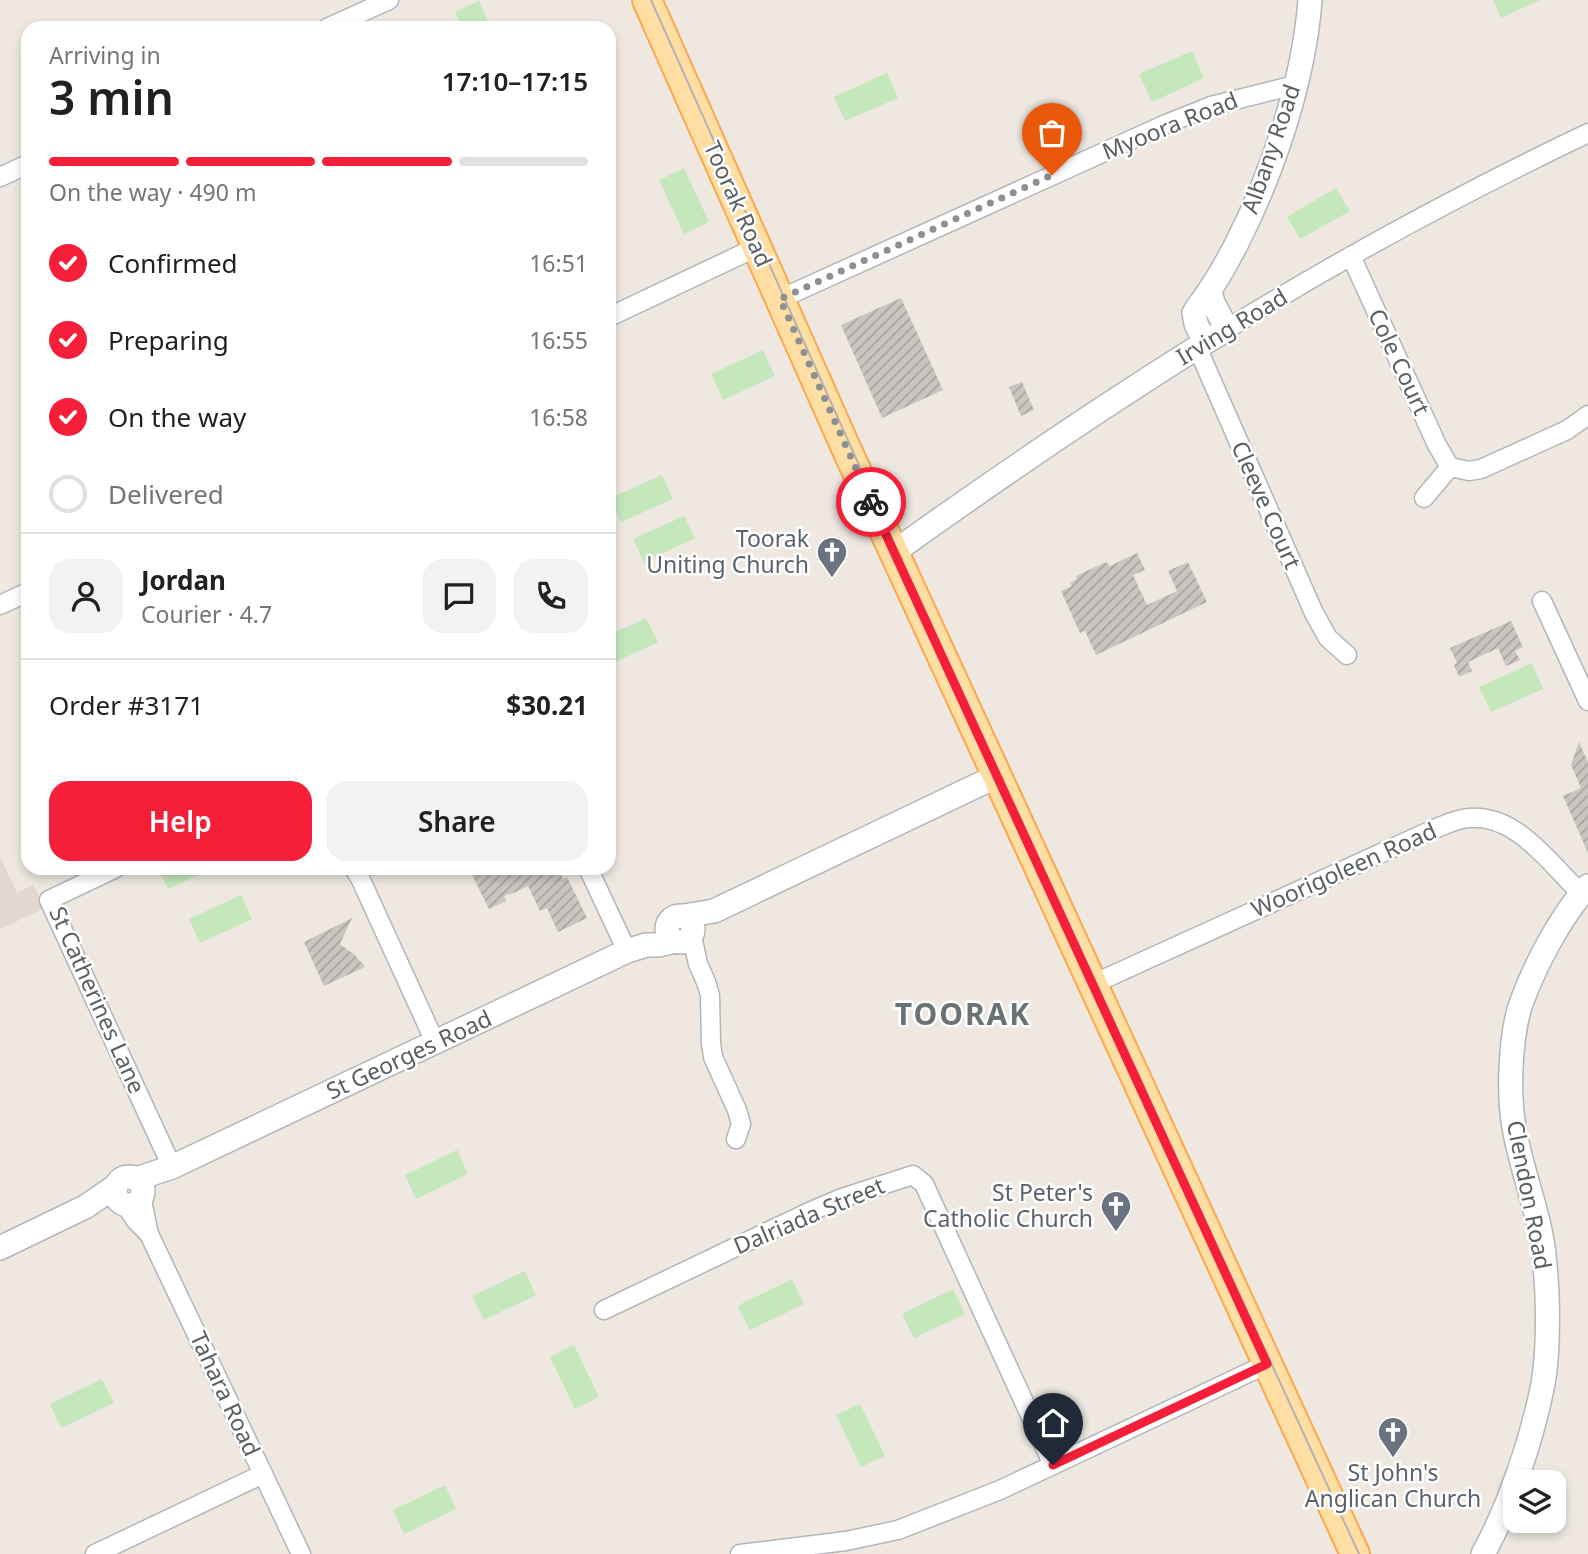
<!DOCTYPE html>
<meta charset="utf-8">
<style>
:root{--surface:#fff;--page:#f2f2f2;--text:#202124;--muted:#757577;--line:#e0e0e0;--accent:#f61f39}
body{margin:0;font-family:"Noto Sans",sans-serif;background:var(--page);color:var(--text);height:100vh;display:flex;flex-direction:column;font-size:26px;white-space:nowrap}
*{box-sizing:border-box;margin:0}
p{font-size:23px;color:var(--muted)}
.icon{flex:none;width:38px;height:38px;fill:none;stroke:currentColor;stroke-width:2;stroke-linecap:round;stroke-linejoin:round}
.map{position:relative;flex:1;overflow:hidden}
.details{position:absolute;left:21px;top:21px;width:595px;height:854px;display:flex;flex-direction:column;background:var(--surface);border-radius:21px;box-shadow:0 4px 10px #0003}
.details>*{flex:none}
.fabs{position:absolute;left:1503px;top:1470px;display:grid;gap:14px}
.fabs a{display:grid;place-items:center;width:63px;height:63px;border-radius:14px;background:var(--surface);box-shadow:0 4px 10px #0003;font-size:35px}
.pin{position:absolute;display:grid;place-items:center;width:60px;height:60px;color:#fff;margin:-72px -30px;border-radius:50% 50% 50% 0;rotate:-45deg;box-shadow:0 0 7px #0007}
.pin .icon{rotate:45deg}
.courier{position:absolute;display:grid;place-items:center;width:70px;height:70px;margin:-35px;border:5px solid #f61f39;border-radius:50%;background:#fff;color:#222;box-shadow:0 2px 9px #0007}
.summary em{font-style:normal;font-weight:600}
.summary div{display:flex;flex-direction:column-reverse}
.summary{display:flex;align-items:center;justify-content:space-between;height:119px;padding:0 28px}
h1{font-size:46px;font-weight:600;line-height:52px}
.bar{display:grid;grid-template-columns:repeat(4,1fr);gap:10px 7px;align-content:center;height:84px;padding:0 28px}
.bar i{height:9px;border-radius:5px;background:var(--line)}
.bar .selected{background:var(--accent)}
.bar p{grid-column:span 4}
.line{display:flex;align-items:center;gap:18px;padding:0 28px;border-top:2px solid var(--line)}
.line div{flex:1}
.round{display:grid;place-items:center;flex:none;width:74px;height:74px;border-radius:21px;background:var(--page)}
ol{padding:0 28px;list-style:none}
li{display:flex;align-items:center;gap:21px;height:77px}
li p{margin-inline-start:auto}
li .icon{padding:7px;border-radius:50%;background:var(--accent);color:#fff;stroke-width:4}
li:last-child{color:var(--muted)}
li i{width:38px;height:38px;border:4px solid var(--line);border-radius:50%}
.cta{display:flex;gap:14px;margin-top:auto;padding:14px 28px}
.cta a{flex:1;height:80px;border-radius:21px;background:var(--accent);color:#fff;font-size:28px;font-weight:600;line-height:80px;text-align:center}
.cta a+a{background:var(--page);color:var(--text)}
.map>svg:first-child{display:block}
</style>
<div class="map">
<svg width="1588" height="1554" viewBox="0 0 1588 1554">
<defs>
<pattern id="building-hatch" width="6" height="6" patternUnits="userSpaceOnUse" patternTransform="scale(1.75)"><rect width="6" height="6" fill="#cbc5c0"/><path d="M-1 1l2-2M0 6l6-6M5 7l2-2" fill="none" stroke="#a8a3a0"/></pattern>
</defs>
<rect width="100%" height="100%" fill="#eee8e1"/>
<!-- education -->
<path fill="#e0d9d1" d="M0,857L17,893L33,885L39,896L43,909L0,929Z"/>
<!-- park -->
<g fill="#c4e8bb">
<path d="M1493,0H1540L1501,18Z"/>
<path d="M479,1L491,28H462L455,12Z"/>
<path d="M1192,51L1204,78L1152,102L1139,74Z"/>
<path d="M887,73L898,98L845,121L834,97Z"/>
<path d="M684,168L709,222L684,234L659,180Z"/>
<path d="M1336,188L1350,211L1300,239L1287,217Z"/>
<path d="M763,350L775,376L723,400L711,374Z"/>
<path d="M662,475L673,499L621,522L610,498Z"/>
<path d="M684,516L695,538L644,562L633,539Z"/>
<path d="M646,618L658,642L609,665V635Z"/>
<path d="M1532,663L1543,689L1491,712L1479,687Z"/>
<path d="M158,868H213L168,889Z"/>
<path d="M241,895L252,919L200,943L189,919Z"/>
<path d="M457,1150L468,1174L416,1199L405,1175Z"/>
<path d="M525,1271L536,1295L484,1320L472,1296Z"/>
<path d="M792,1279L804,1304L750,1330L737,1306Z"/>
<path d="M953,1289L965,1314L914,1338L902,1314Z"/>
<path d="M574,1345L599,1397L575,1409L550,1357Z"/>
<path d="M102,1379L114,1403L61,1428L50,1404Z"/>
<path d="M860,1404L885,1456L861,1467L836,1415Z"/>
<path d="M445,1485L456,1509L404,1534L393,1510Z"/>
</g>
<!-- building -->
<g fill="url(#building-hatch)">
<path d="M901,298L943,390L882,418L841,325Z"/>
<path d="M1022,382L1034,410L1021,416L1009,387Z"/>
<path d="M1137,553L1145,570L1133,575L1147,605L1177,591L1168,571L1188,562L1207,602L1096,655L1085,631L1080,633L1061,591L1072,586L1070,583L1077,579L1076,576L1106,562L1110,566Z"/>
<path d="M1511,621L1523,647L1515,651L1520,660L1506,666L1498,648L1468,662L1472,671L1459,677L1454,665L1457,663L1450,648Z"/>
<path d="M1579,742L1588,762V853L1563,796L1581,788L1571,765Z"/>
<path d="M481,868H558L563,879L567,877L587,918L558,932L547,908L540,911L528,886L516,892L504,896L506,901L489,909L471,873Z"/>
<path d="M352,918L340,944L355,955L365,967L324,986L304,942Z"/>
</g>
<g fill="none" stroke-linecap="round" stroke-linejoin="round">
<!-- minor casing -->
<g stroke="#b2b6ba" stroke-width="21">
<g id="minor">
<path d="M327,28L389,0"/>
<path d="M0,177L28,164"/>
<path d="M1351,256L1437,445L1450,467L1424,498"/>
<path d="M780,299L1166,124L1211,106L1295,85"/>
<path d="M609,317L757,247"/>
<path d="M1227,329C1344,257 1465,192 1588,133"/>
<path d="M1197,347L1314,613L1328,638L1347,655"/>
<path d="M1450,467L1469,471L1481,469L1567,430L1588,415"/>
<path d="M1542,601L1588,701"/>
<path d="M0,605L28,592"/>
<path d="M116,868L49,900L172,1167"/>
<path d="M354,868L360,878L435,1042"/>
<path d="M588,868L627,951"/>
<path d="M692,936L698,964L706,982L710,995L711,1043L713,1057L737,1110L741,1124L736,1139"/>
<path d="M1093,984L1432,830C1444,825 1456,819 1469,818C1518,814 1550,865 1581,893"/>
<path d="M141,1196L149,1234L301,1554"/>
<path d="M125,1204L136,1221L149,1234"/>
<path d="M604,1310L809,1212L842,1198L913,1175L924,1184L1053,1465"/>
<path d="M95,1554L263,1474"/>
<path d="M740,1554L846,1541L898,1530L1000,1490L1267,1364"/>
</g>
</g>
<!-- tertiary casing -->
<g stroke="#b2b6ba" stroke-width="26">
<g id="tertiary">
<path d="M1205,342L1196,324L1194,313C1199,305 1204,299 1209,291C1219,277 1228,260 1236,245C1273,172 1304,81 1310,0"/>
<path d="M894,552C1003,474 1113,399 1227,329L1213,303L1210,290"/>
<circle cx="680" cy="929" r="13"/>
<path d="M684,916L714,911L997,776"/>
<circle cx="129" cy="1191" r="14"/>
<path d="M136,1179L172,1167L627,951L646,945H658L675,941"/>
<path d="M0,1248L85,1207L116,1186"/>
<path d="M1483,1554C1510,1505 1532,1439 1543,1384C1548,1355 1548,1323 1547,1294C1546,1274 1545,1254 1541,1235C1534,1199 1520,1164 1514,1127C1508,1093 1510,1033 1522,1001C1536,963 1561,916 1588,886"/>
</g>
</g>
<!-- primary casing -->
<g stroke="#fba74c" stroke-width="32">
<path id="primary" d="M647,0L846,448L1355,1554"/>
</g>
<!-- minor -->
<use href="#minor" stroke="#fff" stroke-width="18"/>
<!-- tertiary -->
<use href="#tertiary" stroke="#fff" stroke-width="23"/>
<!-- primary -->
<use href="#primary" stroke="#ffdea4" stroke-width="28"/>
<!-- tram -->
<path stroke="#b1b2b3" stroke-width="2" d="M651,0L897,550L1359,1554"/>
</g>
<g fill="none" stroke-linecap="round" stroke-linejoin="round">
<!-- done -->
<path stroke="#8d908f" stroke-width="7" stroke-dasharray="0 12.6" d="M871,502L780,299L1052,175"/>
<!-- route -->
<path stroke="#f61f39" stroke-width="9" d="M871,502L1267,1364L1053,1465"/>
</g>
<!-- icons -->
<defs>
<g id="church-pin" transform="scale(1.575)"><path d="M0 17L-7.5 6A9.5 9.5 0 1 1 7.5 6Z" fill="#6b7280" stroke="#fff"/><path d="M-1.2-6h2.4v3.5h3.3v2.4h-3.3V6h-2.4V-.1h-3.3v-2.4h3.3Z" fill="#fff"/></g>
</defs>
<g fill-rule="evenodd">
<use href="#church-pin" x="832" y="552"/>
<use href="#church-pin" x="1116" y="1206"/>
<use href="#church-pin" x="1393" y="1432"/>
</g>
<g text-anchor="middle" stroke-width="5" stroke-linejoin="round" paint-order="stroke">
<!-- street labels -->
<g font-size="23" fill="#596063" stroke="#fff">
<text transform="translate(1170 126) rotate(-22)" y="8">Myoora Road</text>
<text transform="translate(1271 149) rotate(-71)" y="8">Albany Road</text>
<text transform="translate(738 204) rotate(66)" y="8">Toorak Road</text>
<text transform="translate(1232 327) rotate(-31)" y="8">Irving Road</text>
<text transform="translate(1399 362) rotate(65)" y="8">Cole Court</text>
<text transform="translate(1266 505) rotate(66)" y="8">Cleeve Court</text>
<text transform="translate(1344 870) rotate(-24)" y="8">Woorigoleen Road</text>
<text transform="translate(97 1000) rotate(66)" y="8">St Catherines Lane</text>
<text transform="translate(409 1055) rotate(-25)" y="8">St Georges Road</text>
<text transform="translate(1529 1195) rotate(79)" y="8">Clendon Road</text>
<text transform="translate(809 1216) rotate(-23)" y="8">Dalriada Street</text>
<text transform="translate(225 1394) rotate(65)" y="8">Tahara Road</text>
</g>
<!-- worship labels -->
<g font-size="23" fill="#5b616d" stroke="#fff" text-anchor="end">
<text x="809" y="547">Toorak<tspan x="809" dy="26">Uniting Church</tspan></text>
<text x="1093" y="1201">St Peter's<tspan x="1093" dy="26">Catholic Church</tspan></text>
<text x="1393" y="1481" text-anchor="middle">St John's<tspan x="1393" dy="26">Anglican Church</tspan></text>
</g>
<!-- district labels -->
<g font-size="30" font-weight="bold" letter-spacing="2" fill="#6a7275" stroke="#fff">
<text x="963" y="1025">TOORAK</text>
</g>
</g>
</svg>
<div class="fabs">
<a><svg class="icon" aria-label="layers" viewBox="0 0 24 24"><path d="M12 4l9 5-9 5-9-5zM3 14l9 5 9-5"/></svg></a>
</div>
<div class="pin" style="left:1052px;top:175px;background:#ea580c"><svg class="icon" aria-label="bag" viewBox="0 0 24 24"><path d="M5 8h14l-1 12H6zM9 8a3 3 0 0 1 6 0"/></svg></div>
<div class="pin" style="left:1053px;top:1465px;background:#1f2937"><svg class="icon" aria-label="home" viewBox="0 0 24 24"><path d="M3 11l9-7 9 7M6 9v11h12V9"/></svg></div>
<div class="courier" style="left:871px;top:502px"><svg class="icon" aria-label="bike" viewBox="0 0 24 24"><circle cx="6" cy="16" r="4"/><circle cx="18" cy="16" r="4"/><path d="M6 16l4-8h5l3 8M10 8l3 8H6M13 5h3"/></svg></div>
<section class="details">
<div class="summary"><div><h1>3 min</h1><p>Arriving in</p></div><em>17:10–17:15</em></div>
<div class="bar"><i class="selected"></i><i class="selected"></i><i class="selected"></i><i></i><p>On the way · 490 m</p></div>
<ol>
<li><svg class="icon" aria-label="check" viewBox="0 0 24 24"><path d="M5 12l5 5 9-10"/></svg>Confirmed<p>16:51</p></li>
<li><svg class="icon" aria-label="check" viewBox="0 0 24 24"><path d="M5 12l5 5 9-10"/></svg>Preparing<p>16:55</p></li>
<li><svg class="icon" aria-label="check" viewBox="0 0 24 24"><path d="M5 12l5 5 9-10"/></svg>On the way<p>16:58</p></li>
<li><i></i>Delivered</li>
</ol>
<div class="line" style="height:126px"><a class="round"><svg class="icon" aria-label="person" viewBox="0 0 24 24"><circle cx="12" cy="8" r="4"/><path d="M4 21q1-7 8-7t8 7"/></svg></a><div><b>Jordan</b><p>Courier · 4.7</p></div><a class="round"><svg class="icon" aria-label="chat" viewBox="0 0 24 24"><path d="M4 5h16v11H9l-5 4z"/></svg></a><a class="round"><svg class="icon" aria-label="phone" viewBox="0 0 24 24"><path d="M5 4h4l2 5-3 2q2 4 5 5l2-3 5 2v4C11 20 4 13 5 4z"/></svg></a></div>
<div class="line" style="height:91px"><div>Order #3171</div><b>$30.21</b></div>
<div class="cta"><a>Help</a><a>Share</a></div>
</section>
</div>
